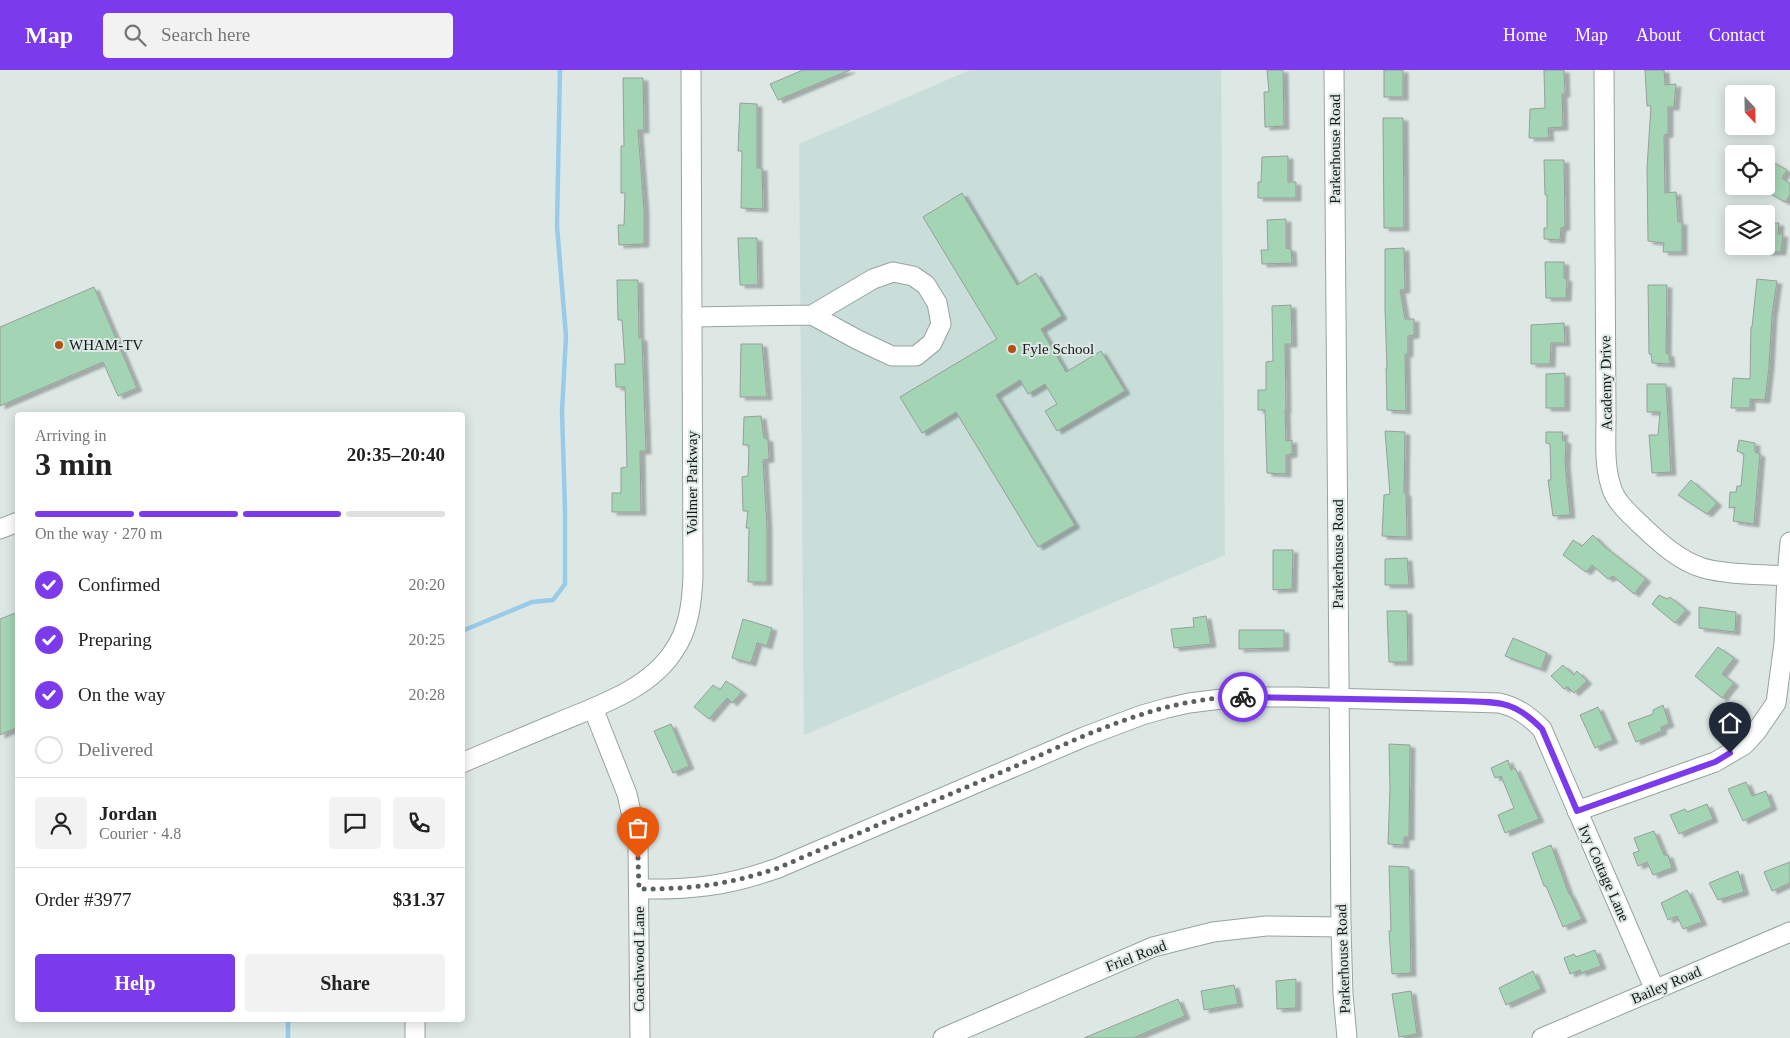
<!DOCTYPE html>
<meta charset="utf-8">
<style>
:root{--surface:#fff;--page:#f2f2f2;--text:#222;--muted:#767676;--line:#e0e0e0;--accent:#7c3aed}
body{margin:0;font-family:"Times New Roman",serif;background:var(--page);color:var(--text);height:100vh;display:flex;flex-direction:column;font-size:19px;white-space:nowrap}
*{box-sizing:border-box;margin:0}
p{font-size:16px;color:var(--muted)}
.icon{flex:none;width:28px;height:28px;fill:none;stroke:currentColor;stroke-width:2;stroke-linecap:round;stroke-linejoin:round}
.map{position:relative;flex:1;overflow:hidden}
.side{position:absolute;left:15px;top:342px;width:450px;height:610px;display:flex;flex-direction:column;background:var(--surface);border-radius:5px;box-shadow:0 2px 12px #0003}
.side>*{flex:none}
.needle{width:32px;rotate:158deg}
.fabs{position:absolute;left:1725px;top:15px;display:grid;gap:10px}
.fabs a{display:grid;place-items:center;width:50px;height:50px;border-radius:5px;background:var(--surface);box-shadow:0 2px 12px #0003;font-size:25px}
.pin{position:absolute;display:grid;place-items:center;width:42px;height:42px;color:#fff;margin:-51px -21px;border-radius:50% 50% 50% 0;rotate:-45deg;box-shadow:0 0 5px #0007}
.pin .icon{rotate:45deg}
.courier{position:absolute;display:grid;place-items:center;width:50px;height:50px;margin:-25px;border:4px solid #7c3aed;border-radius:50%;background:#fff;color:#222;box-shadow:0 1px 6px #0007}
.head em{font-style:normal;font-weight:800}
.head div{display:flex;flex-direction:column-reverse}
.head{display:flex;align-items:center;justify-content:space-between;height:85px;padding:0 20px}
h1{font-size:32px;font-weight:800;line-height:38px}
.bar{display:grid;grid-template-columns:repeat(4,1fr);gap:8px 5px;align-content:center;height:60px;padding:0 20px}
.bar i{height:6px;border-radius:4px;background:var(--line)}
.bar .selected{background:var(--accent)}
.bar p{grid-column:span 4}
.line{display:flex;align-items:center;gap:12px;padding:0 20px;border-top:1px solid var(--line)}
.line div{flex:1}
.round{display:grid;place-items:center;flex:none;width:52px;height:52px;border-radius:5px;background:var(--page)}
ol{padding:0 20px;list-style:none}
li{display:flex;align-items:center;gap:15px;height:55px}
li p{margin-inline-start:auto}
li .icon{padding:5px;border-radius:50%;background:var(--accent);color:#fff;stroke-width:4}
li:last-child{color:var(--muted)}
li i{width:28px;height:28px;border:2px solid var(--line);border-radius:50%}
.button{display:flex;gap:10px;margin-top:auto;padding:10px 20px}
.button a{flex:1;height:58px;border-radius:5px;background:var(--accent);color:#fff;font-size:20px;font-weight:800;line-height:58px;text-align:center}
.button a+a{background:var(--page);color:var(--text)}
header{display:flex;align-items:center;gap:30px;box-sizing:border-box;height:70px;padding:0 25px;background:var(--accent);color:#fff}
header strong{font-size:24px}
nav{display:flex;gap:28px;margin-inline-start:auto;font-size:18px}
.search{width:350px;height:45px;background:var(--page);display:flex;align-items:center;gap:12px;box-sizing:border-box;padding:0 18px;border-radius:5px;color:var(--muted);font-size:19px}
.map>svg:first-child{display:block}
</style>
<header>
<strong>Map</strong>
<div class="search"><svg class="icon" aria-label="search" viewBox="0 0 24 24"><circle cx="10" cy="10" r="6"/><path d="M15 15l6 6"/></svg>Search here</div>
<nav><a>Home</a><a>Map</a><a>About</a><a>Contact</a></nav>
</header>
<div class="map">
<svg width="1790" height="968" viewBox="0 0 1790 968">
<defs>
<filter id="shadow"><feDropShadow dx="5" dy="3" stdDeviation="1" flood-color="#0004"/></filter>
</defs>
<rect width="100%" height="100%" fill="#dde8e5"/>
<!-- built -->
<path fill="#c9ddd9" d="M970,0H1221L1225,485L804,665L799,74Z"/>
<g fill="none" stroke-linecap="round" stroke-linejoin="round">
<!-- stream -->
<g stroke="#99cbe9" stroke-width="4.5">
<path d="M462,561L532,532L553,530L565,514V440L562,341L566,266L557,156L560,0"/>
<path d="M288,950V968"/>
</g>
</g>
<!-- building -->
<g fill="#a3d4b3" stroke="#979f99" filter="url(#shadow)">
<path d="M803,0H850L778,30L770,14Z"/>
<path d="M1267,0H1283L1284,56L1265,57L1264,22H1269Z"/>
<rect x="1384" y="0" width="19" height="27"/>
<path d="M1544,0H1564L1565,24H1562L1563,57L1548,58L1549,68H1529L1530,39L1545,38Z"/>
<path d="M1645,0H1664L1665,15L1676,14L1674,37H1668V64L1664,65L1665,123L1676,122L1678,152H1682V182H1663L1664,173L1648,171L1647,98L1651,36H1647Z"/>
<path d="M623,8H643L644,60H638L644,140V174L619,175L618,155H624L625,123H621V76H624Z"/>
<path d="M740,33L757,34V98H762L763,139L741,138L742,81H738Z"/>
<path d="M1383,48H1403L1404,158H1384Z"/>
<path d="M1288,86V112H1296V128H1258V112H1261L1262,87Z"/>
<path d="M1544,90H1564L1565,157L1561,158L1560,170L1544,169V158H1547V125H1545Z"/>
<path d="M1771,91L1787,100L1782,108L1790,114V125L1785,132L1766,121V98Z"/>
<path d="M962,123L1017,215L1036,203L1062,246L1041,259L1066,302L1101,281L1125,321L1057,361L1045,341L1057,334L1045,314L1028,324L1020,310L996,325L1075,455L1038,477L956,342L922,363L900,327L997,269L923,147Z"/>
<path d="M1286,149V178L1291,179L1292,193L1262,194L1261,180H1268L1267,150Z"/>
<path d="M1766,153H1779L1778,164H1783L1781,182H1766Z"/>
<path d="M738,168H757L758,215H740Z"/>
<path d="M1404,178L1405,220H1400L1405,249H1414V265L1408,266V284H1405L1406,341L1387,340L1386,298H1387L1385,239V179Z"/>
<path d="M1545,192H1564V208L1567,209L1566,228H1546Z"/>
<path d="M1757,209L1777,211L1772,245L1769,297L1765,330L1750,329V338H1731L1733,308L1750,309L1751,257H1752Z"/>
<path d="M617,210H638L639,268H642L646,381H640L641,442H612V423H621V398L627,397L625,317H616L615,294H625L622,250H618Z"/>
<path d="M1648,215H1667L1666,283L1669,284L1670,294L1652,293L1651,284H1649Z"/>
<path d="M94,217L137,318L118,326L103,292L0,336V257Z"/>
<path d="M1291,235L1292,274H1285L1286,340H1285L1286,371L1292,370V384L1286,385V404L1267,403L1265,340H1258V320H1266V292L1273,291L1272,236Z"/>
<path d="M1564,253L1565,273H1551L1550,294H1531V255Z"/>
<path d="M741,274H762L767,327H740Z"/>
<path d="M1565,303V338H1546V304Z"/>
<path d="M1647,314H1666L1671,402L1652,403L1649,365H1658L1660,342H1647Z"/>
<path d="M761,346L764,368L768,369L769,389L763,390L767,457V512H748L749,458H746L748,441H743L742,407L748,406L749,375H743L744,347Z"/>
<path d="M1385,361L1405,362L1404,423H1406L1407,467L1382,466L1384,425L1390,424Z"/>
<path d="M1546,362H1563L1562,370L1566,371L1565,392L1570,445L1553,446L1548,410H1551L1550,374L1546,373Z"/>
<path d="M1739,370L1755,373V382L1760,384L1754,454L1733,451L1735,437L1729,438L1730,422H1736L1737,416H1741L1744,384L1737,381Z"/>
<path d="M1691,410L1717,433L1707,444L1678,425Z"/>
<path d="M1593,465L1606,478L1646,509L1634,524L1613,506L1608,509L1592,495L1586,502L1563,485L1573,470L1582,476Z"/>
<path d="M1273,480H1293L1292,519L1273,520Z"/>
<path d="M1407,488L1409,515H1385V489Z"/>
<path d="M1659,525L1667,529L1670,527L1686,540L1675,553L1652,534Z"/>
<path d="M1699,537L1736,542L1735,562L1699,558Z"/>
<path d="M1387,541H1407L1408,592H1389Z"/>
<path d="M18,542V657L0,665V549Z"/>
<path d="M1206,546L1211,574L1174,578L1171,559L1194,557L1193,548Z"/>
<path d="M743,549L772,558L767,576L757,573L751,593L732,588Z"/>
<path d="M1239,560H1284V578L1239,579Z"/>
<path d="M1513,568L1547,583L1541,599L1505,586Z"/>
<path d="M1718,577L1734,588L1722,604L1734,613L1722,628L1695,606Z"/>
<path d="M1563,595L1574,605L1577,601L1587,611L1574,623L1568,617L1564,619L1551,606Z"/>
<path d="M726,611L742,622L732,633L727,628L709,649L694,637L713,615L720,620Z"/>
<path d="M1663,635L1669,654L1661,657L1662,661L1636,672L1628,653L1653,644V640Z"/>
<path d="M1598,637L1613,670L1595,678L1580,645Z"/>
<path d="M671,654L689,696L673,703L654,661Z"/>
<path d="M1389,674L1410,675L1409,767H1404V775L1388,774L1390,719Z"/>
<path d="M1508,690L1511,700L1515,698L1539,749L1505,763L1498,745L1514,738L1501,706L1495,708L1491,698Z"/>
<path d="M1746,712L1752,726L1766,721L1772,737L1743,751L1728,719Z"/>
<path d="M1707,734L1713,749L1679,764L1670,745L1685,739L1687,742Z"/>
<path d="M1654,761L1664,785H1668L1672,798L1653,805L1647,792L1638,796L1633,783L1639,781L1634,768Z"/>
<path d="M1551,775L1569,824H1570L1582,849L1563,857L1546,816H1544L1532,783Z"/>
<path d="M1790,792V813L1772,821L1764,802Z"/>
<path d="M1389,796L1409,797L1411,903L1392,904L1389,861H1391Z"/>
<path d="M1738,801L1744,822L1718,830L1709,813Z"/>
<path d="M1687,820L1702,852L1683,859L1677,846L1668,850L1661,833Z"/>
<path d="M1595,880L1601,896L1581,903L1580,900L1570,904L1564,888L1574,884L1576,887Z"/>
<path d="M1533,901L1541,919L1506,935L1499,918Z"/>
<path d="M1296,909V938L1277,939L1276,911Z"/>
<path d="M1234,915L1238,934L1204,940L1201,921Z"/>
<path d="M1411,921L1417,964L1399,967L1392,924Z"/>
<path d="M1178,929L1185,946L1133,968H1084Z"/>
</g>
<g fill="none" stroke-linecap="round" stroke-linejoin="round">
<!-- minor casing -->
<g stroke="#98a3a1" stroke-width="21">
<g id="minor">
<path d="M1334,0L1341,857L1343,924L1347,968"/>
<path d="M1604,0L1606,348C1606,370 1604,395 1611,416C1615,432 1630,444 1641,455C1659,472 1679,491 1703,498C1727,505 1761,504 1787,506"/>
<path d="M692,247L812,245L858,270L892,286H916L932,273L941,254L937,233L926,215L913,206L893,202L873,209L812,245"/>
<path d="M0,459L18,452"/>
<path d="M593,638L627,724L638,773L640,968"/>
<path d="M462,693C494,679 526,666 557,653C597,636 648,620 673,582C689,560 692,532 693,506L691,0"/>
<path d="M1577,741L1715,692L1744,675L1756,662L1776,633L1784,573L1787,506L1790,472"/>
<path d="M639,819C692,820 727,816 778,798L1084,667L1142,645L1167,638L1189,633L1238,627H1296L1499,633C1517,637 1529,646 1542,659L1655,920"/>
<path d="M415,950V968"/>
<path d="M943,968L1153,877L1213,862L1266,856L1341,857"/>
<path d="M1542,968L1790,862"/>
</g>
</g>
<!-- minor -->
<use href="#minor" stroke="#fff" stroke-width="19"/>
</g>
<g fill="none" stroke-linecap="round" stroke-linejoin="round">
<!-- done -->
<path stroke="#5a6160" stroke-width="5" stroke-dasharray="0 9" d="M638,788L639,819C693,819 727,815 778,798C852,766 927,734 1002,702C1078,669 1158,627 1243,627"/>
<!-- route -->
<path stroke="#7c3aed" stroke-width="6" d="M1243,627L1463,631C1499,632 1515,631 1542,659L1577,741L1715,692L1730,683"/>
</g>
<!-- markers -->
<g fill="#b35113" stroke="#dde8e5" stroke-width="2">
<circle cx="59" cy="275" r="5"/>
<circle cx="1012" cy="279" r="5"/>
</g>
<g text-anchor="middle" stroke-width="4" stroke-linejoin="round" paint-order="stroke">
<!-- street labels -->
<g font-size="15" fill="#141818" stroke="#dde8e5">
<text transform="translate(1335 79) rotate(-90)" y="5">Parkerhouse Road</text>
<text transform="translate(1606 313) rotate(-91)" y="5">Academy Drive</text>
<text transform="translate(692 413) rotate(-90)" y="5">Vollmer Parkway</text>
<text transform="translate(1338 484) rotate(-90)" y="5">Parkerhouse Road</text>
<text transform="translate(1604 803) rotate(66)" y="5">Ivy Cottage Lane</text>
<text transform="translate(1136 886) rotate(-21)" y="5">Friel Road</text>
<text transform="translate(639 889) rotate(-90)" y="5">Coachwood Lane</text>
<text transform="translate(1343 889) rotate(-92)" y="5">Parkerhouse Road</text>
<text transform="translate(1666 915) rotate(-23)" y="5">Bailey Road</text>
</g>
<!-- poi labels -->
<g font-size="15" fill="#141818" stroke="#dde8e5" text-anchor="start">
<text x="69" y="280">WHAM-TV</text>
<text x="1022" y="284">Fyle School</text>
</g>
</g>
</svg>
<div class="fabs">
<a><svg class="needle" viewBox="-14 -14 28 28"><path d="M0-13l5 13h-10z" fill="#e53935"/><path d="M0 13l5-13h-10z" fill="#767676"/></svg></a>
<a><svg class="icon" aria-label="locate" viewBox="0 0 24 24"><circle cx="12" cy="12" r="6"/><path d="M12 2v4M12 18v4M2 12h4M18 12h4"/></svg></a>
<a><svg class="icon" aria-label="layers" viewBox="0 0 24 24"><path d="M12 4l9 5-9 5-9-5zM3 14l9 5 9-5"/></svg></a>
</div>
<div class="pin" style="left:638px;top:788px;background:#ea580c"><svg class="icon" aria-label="bag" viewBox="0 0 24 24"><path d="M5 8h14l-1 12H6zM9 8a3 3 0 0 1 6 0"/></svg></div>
<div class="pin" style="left:1730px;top:683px;background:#1f2937"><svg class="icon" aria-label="home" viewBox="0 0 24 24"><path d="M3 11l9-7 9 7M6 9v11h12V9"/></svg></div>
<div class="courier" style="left:1243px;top:627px"><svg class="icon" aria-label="bike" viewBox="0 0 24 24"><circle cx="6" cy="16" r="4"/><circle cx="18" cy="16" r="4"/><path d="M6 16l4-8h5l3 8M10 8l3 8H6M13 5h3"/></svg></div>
<section class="side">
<div class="head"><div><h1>3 min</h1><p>Arriving in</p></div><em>20:35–20:40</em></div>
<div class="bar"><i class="selected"></i><i class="selected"></i><i class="selected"></i><i></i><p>On the way · 270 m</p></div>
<ol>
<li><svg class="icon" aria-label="check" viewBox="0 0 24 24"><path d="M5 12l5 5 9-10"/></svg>Confirmed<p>20:20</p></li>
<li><svg class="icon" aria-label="check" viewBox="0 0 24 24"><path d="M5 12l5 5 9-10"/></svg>Preparing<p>20:25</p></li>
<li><svg class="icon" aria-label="check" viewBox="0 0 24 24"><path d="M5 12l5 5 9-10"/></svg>On the way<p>20:28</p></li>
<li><i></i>Delivered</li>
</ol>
<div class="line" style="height:90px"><a class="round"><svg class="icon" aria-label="person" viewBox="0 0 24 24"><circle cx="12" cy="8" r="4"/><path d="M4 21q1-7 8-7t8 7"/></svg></a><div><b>Jordan</b><p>Courier · 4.8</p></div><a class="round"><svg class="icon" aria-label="chat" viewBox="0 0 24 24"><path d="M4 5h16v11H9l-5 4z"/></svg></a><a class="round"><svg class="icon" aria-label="phone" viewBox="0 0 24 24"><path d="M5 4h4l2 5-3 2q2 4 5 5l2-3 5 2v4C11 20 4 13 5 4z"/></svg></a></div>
<div class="line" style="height:65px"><div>Order #3977</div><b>$31.37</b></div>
<div class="button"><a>Help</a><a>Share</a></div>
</section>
</div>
